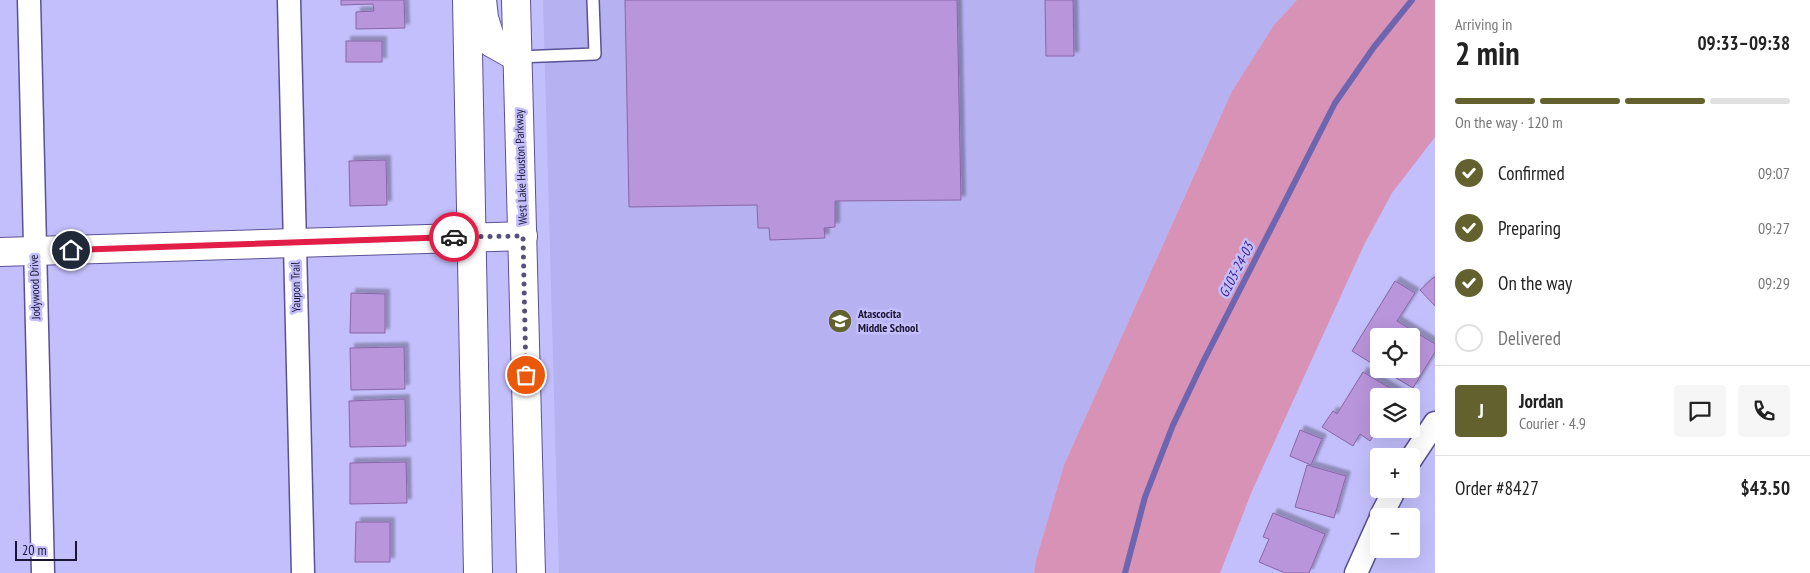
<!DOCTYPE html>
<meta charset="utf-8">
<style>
:root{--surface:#fff;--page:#f6f6f6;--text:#222;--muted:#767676;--line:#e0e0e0;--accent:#63622f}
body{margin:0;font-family:"PT Sans Narrow",sans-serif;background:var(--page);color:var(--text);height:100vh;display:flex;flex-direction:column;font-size:19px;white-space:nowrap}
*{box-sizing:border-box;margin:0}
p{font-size:16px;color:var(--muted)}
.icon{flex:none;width:28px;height:28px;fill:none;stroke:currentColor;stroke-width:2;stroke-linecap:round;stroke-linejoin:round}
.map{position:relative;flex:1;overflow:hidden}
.sheet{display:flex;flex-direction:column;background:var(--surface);width:375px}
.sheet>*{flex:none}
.buttons{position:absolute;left:1370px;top:328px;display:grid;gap:10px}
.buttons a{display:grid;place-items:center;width:50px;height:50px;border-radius:5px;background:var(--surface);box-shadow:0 5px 20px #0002;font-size:25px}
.scale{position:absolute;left:15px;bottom:12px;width:62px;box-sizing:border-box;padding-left:5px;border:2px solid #1a1632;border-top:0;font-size:14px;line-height:18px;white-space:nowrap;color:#1a1632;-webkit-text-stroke:4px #c3bffc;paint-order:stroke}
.pin{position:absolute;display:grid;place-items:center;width:42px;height:42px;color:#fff;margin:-21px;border:2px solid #fff;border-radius:50%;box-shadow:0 1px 5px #0007}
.courier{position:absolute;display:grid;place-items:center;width:50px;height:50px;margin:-25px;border:4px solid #e11d48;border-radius:50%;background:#fff;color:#222;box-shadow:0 1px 6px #0007}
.head em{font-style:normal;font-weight:700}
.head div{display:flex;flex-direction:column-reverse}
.head{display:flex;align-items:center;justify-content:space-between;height:85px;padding:0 20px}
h1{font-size:32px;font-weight:700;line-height:38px}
.bar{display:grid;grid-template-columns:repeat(4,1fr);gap:8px 5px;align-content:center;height:60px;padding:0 20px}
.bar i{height:6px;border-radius:4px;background:var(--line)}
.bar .current{background:var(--accent)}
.bar p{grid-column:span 4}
.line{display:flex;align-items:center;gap:12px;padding:0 20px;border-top:1px solid var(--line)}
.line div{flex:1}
.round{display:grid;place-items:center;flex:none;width:52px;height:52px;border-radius:5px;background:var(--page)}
ol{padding:0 20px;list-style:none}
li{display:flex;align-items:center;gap:15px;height:55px}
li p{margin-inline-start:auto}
li .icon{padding:5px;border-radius:50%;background:var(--accent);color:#fff;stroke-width:4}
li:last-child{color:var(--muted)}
li i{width:28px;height:28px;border:2px solid var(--line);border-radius:50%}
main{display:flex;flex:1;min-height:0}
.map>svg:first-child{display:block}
</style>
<main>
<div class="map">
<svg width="1435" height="573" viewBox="0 0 1435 573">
<defs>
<filter id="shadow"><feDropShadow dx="4.5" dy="-4.5" stdDeviation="1" flood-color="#0004"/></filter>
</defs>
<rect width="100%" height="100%" fill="#c3bffc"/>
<!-- built -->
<path fill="#b6b1f1" d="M543,0H1297L1274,25L1232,91L1193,177L1064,465L1036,560L1034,573H559Z"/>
<!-- green -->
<path fill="#d892b6" d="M1297,0H1435V137L1392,193L1364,245L1252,491L1220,573H1034L1036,560L1064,465L1232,91L1274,25Z"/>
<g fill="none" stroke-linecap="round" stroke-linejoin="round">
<!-- stream -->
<path stroke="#6e65b1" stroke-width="6" d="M1125,573L1145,497L1173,425L1203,362L1335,103L1374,47L1412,0"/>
</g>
<!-- building -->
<g fill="#b995db" stroke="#8865a7" filter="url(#shadow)">
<path d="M341,0H404L405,28L356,29V12L374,11L373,4L341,5Z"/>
<path d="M625,0H957L961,200L835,201V227L824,228L825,238L770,240L769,228H758L757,205L629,207Z"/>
<path d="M1045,0H1073L1074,56H1046Z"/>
<rect x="346" y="41" width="36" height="21"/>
<path d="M386,160L387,205L350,206L349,161Z"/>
<path d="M1434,277L1435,278V306L1420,290Z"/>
<path d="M1395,281L1415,293L1397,321L1435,344V352L1413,388L1381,369H1411V336H1379V368L1352,351Z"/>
<path d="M351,293L385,294V333H350Z"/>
<path d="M404,347L405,389L351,390L350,348Z"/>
<path d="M1363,372L1400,394L1398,396H1379V427L1370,441L1360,434L1353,446L1322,427L1333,411L1337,414Z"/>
<path d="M405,399L406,446L350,447L349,401Z"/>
<path d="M1300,430L1322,439L1311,465L1290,456Z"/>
<path d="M406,462L407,503L350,504V463Z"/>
<path d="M1307,465L1346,476L1334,518L1295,507Z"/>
<path d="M1273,513L1325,534L1309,573H1285L1259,562L1269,539L1263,537Z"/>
<path d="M356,522H390V562H355Z"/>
</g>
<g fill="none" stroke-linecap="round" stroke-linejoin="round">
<!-- service casing -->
<g stroke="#5a5194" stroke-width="14">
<path id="service" d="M517,57L595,54L593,0"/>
</g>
<!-- minor casing -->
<g stroke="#5a5194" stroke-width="25">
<g id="minor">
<path d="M29,0L43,573"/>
<path d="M289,0L303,573"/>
<path d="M1411,459L1435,423"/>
<path d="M1381,516L1395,489"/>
<path d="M1356,573L1379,522"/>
</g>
</g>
<!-- tertiary casing -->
<g stroke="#5a5194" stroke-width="30">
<path id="tertiary" d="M0,252L523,236"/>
</g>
<!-- primary casing -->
<g stroke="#5a5194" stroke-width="30">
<g id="primary">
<path d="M467,0L478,573"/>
<path d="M482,0L484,18L492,43L517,57"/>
<path d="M516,0L531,573"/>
</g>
</g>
<!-- service -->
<use href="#service" stroke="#fff" stroke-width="11"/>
<!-- minor -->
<use href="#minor" stroke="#fff" stroke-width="22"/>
<!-- tertiary -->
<use href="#tertiary" stroke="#fff" stroke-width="28"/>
<!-- primary -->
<use href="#primary" stroke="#fff" stroke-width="28"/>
</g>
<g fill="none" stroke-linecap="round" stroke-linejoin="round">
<!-- done -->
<path stroke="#555179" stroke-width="5" stroke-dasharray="0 9" d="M454,237L523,236L526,375"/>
<!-- route -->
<path stroke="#e11d48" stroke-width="6" d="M71,250L454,237"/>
</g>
<!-- icons -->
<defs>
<g id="school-disc" transform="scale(1.25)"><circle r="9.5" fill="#63622f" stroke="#c3bffc"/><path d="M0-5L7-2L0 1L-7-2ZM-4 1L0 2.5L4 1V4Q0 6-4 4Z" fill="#fff"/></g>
</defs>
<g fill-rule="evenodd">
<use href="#school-disc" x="840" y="321"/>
</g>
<g text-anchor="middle" stroke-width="5" stroke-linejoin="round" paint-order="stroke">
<!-- street labels -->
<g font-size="12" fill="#1a1632" stroke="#c3bffc">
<text transform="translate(521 167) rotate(-92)" y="4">West Lake Houston Parkway</text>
<text transform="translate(35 287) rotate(-92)" y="4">Jodywood Drive</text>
<text transform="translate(296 287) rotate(-91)" y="4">Yaupon Trail</text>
</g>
<!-- poi labels -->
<g font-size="12" font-weight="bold" fill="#1a1632" stroke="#c3bffc" text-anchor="start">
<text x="858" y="318">Atascocita<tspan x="858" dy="14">Middle School</tspan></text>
</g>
<!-- water labels -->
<g font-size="14" font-style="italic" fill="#3e1d8d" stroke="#c3bffc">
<text transform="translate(1236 270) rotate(-63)" y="5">G103-24-03</text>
</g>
</g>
</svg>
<div class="buttons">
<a><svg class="icon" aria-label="locate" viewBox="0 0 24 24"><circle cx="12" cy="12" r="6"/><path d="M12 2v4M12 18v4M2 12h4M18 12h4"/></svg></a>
<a><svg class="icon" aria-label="layers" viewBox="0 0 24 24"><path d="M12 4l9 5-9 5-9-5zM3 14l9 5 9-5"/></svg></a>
<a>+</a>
<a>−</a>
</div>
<div class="scale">20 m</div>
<div class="pin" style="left:526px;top:375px;background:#ea580c"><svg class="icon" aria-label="bag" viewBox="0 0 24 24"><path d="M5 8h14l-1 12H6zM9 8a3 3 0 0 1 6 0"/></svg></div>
<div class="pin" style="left:71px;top:250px;background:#1f2937"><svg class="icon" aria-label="home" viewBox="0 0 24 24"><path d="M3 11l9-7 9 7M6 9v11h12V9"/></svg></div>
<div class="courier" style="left:454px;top:237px"><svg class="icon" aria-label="car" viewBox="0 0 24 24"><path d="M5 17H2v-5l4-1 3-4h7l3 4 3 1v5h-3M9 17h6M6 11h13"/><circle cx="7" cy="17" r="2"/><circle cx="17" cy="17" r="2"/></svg></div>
</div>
<section class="sheet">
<div class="head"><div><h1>2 min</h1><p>Arriving in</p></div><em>09:33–09:38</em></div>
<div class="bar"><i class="current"></i><i class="current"></i><i class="current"></i><i></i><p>On the way · 120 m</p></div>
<ol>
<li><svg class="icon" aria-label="check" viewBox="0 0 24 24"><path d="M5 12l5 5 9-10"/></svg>Confirmed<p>09:07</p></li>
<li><svg class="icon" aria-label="check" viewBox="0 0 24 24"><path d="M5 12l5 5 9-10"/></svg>Preparing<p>09:27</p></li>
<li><svg class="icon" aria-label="check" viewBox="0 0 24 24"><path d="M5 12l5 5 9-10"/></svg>On the way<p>09:29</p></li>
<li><i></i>Delivered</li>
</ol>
<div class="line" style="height:90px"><b class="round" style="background:var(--accent);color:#fff">J</b><div><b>Jordan</b><p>Courier · 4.9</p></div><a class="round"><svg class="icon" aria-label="chat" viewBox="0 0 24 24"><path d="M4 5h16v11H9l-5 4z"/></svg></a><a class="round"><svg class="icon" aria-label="phone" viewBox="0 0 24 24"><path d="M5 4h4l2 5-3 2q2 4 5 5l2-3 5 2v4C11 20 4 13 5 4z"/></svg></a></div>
<div class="line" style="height:65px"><div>Order #8427</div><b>$43.50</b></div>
</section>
</main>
